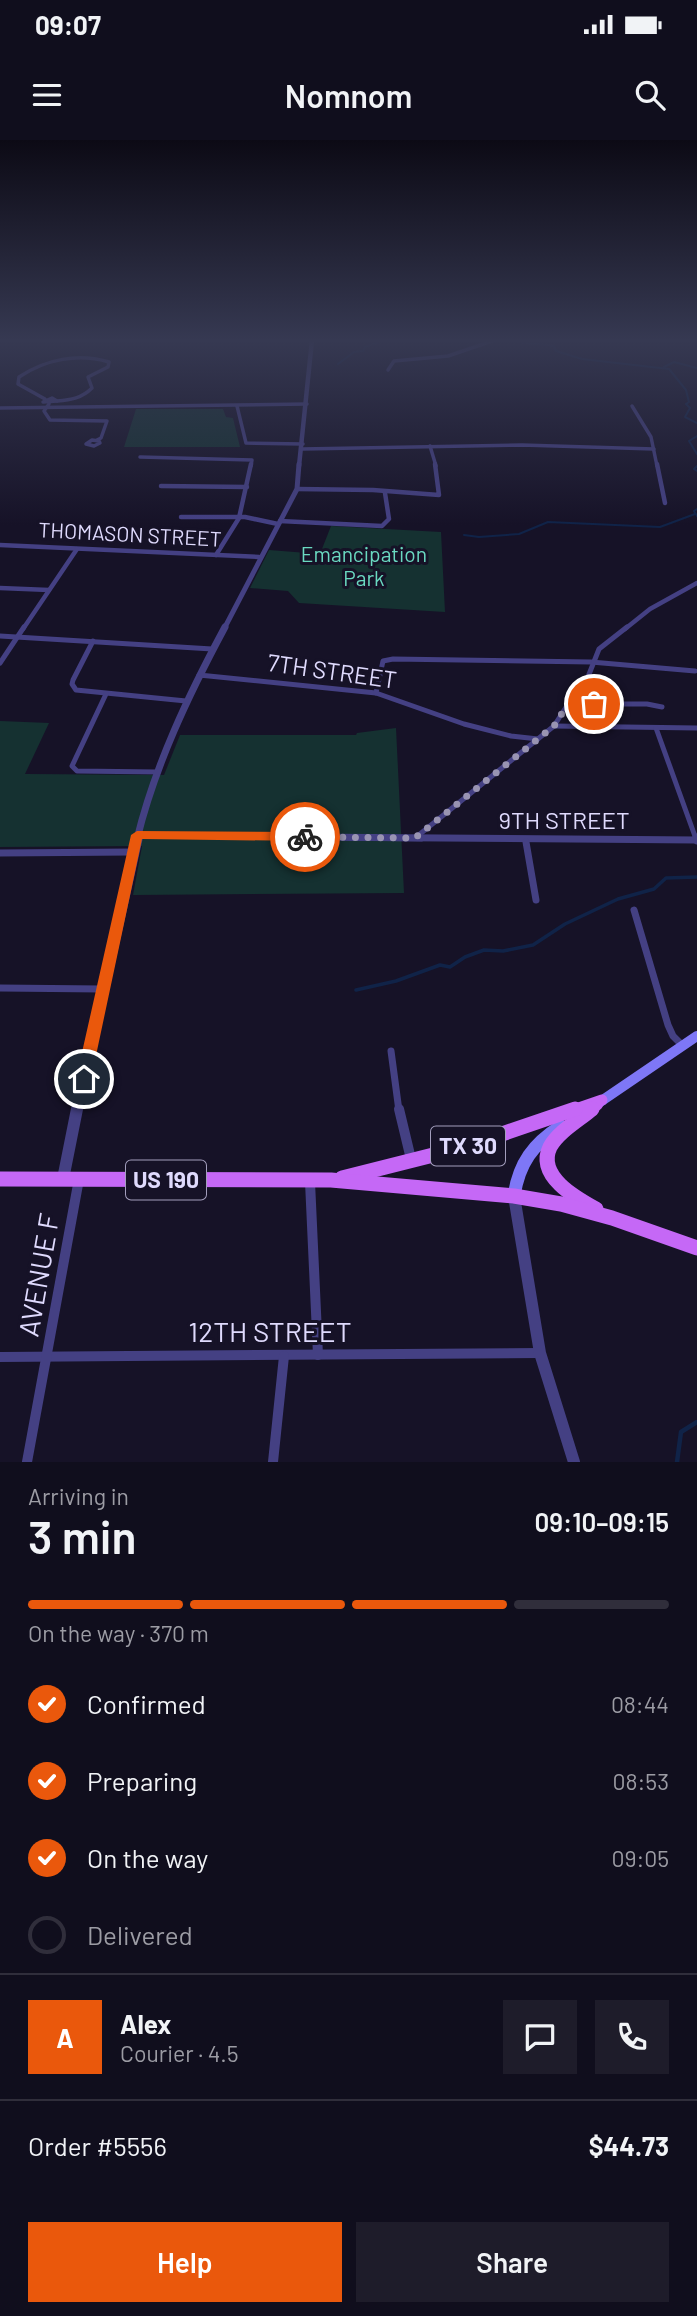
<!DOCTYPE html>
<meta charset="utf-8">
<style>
:root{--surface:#100e1d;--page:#1e1c2a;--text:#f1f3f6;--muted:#9c9ca4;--line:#302e3b;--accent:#ea580c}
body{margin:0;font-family:Barlow,sans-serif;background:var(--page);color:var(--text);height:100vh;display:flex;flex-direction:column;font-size:26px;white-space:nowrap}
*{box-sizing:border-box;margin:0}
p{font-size:23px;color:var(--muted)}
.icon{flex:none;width:38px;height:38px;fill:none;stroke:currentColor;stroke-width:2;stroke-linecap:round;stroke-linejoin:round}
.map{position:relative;height:1322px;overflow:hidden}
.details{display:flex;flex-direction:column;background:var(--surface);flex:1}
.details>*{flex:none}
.pin{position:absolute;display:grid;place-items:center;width:60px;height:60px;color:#fff;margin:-30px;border:4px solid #fff;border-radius:50%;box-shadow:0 2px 7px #0007}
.courier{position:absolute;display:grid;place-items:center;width:70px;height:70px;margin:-35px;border:5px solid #ea580c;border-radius:50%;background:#fff;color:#222;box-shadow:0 2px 9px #0007}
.summary em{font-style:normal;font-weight:600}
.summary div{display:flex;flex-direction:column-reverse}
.summary{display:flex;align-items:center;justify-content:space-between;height:119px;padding:0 28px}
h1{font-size:46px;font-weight:600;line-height:52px}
.bar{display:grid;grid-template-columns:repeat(4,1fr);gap:10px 7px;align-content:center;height:84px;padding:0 28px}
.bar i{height:9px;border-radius:5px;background:var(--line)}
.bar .active{background:var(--accent)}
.bar p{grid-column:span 4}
.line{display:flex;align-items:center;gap:18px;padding:0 28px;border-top:2px solid var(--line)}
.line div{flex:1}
.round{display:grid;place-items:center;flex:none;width:74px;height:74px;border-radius:0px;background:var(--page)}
ol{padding:0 28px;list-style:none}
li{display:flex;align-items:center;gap:21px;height:77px}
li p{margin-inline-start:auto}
li .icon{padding:7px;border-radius:50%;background:var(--accent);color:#fff;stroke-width:4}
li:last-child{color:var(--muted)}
li i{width:38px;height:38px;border:4px solid var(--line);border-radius:50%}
.cta{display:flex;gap:14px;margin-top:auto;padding:14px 28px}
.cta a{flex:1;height:80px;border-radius:0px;background:var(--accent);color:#fff;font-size:28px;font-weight:600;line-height:80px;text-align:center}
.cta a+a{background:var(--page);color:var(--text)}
.status{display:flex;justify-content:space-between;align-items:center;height:49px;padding:0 35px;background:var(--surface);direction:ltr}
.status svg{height:19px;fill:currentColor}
header{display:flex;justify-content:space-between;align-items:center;height:91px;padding:0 28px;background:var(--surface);font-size:32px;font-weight:600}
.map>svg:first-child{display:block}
</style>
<div class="status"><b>09:07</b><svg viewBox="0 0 49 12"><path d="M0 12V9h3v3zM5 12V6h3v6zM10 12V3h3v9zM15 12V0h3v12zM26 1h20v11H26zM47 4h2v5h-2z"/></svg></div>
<header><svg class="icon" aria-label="menu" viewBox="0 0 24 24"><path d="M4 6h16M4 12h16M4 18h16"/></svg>Nomnom<svg class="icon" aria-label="search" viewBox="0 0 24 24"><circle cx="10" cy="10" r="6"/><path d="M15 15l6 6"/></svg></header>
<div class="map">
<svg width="697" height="1322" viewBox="0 0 697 1322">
<rect width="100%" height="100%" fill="#161227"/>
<!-- green -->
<g fill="#153131">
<path d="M136,269H223L226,277L233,278L240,307H124Z"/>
<path d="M331,386L441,392L445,472L299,463L288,451L250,448L269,410L320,414Z"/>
<path d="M0,581L49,583L25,634L164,635L180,595H356L357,593L396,588L404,753L133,755L142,706L0,707Z"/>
</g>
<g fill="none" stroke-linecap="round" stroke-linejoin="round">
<!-- stream-far2 -->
<g stroke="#102348" stroke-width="2">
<path d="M502,200L554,206L556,211L582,219L669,229L686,250L689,262L686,264L690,268L685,277L697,283"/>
<path d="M338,224L354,212L363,211L365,207L385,200"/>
<path d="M664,227L674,222L697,228"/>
<path d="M697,296L689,301L697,314"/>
<path d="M697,326L694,329L697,331"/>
<path d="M697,369L694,371L697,376"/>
<path d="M464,395L479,397L519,394L548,382L660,387L695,374"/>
</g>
<!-- stream-far1 -->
<path stroke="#102348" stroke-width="3.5" d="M356,850L396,841L440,825L450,827L465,817L484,810L503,811L533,805L565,784L618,759L654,749L666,738L697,737"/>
<!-- stream -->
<path stroke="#102348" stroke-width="4.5" d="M677,1322L681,1292L697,1282"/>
<!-- minor-far4 -->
<g stroke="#444083" stroke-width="3.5">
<path d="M388,230L394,221L448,216L495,200"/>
<path d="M52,258L57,261L43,262Z"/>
<path d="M45,259L18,244L19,237C46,219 78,213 109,222L108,227L88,237L92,248C82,258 71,260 57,261"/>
<path d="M49,264L44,271L50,280L107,281L101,298L97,300"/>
<path d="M237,266L246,303L303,304"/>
<path d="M632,266L651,297L657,326"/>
<path d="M0,268L307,264"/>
<path d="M92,300L99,301L100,303L94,306L86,304Z"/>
<path d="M430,306L436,326"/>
<path d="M302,309L522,305L654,309"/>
<path d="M140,317L252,320L251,326"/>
</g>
<!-- minor-far3 -->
<g stroke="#444083" stroke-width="4.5">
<path d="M657,324L665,363"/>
<path d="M161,346L247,347"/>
<path d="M297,349L373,350L439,355L435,324"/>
<path d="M181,377H245L278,384"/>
<path d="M280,381L382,386L389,379L385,353"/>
<path d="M0,405L259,417"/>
<path d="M216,415L239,378L251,324"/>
<path d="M0,448L49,450"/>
<path d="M23,489L77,409"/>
<path d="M625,489L650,469L697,443"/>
</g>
<!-- minor-far2 -->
<g stroke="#444083" stroke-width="5">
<path d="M0,496L212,509"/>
<path d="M93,501L73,540L72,544L76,550L186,561"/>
<path d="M0,523L24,487"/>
<path d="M199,535L376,553L464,584L511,596L538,599"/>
<path d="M376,553L383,521L393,519L591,522L695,531"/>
<path d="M106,554L72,626L77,631L158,632"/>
<path d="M568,564H647L662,567"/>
<path d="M554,586L697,588"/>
<path d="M656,588L696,699"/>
<path d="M137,695L422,699"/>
<path d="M415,698L554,586L568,564L582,552L599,509L627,487"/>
</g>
<!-- minor-far1 -->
<g stroke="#444083" stroke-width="7">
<path d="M303,697L697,700"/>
<path d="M696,697L697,701"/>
<path d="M526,702L536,760"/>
<path d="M0,713L132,712"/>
<path d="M634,770L668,885L673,896L683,906"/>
<path d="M0,848L102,849"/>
<path d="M391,911L399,971"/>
</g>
<!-- minor -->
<g stroke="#444083" stroke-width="10">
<path d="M399,969L411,1019"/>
<path d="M310,1042L318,1215"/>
<path d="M0,1217L540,1213"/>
<path d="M27,1322L79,1039"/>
<path d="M273,1322L284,1216"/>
</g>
<!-- tertiary-far4 -->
<path stroke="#444083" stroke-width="4.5" d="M299,326L312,200"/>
<!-- tertiary-far3 -->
<path stroke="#444083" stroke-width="5" d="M224,489L297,349L299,324"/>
<!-- tertiary-far2 -->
<path stroke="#444083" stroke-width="7" d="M137,699C155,625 189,554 225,487"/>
<!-- tertiary-far1 -->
<path stroke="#444083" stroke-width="10" d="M77,971L138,697"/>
<!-- tertiary -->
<g stroke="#444083" stroke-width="12">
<path d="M63,1039L77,969"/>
<path d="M514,1056L540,1213L574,1322"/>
</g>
<!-- secondary-far1 -->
<path stroke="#7e77f6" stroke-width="10" d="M597,964L697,896"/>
<!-- secondary -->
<path stroke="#7e77f6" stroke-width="13" d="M514,1056C519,1023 533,1004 561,986"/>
<!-- primary-far1 -->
<g stroke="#c568f6" stroke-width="11">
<path d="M570,971L602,960"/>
<path d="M590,971L598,964"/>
</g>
<!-- primary -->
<g stroke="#c568f6" stroke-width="15">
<path d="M592,969C579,980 558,992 550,1007C536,1036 576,1058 596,1069"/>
<path d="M342,1038L461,1008L575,969"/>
<path d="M0,1039L331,1040L514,1056L561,1064L612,1078L697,1108"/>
</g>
</g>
<!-- sky -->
<linearGradient id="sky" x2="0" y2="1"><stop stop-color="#0c0a15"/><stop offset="0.52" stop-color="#363952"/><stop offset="1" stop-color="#363952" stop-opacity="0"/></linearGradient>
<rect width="697" height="385" fill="url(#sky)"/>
<!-- route -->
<path fill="#ea580c" d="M137,691L305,692L311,697L305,701L142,699L91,939L84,945L76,939L131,695Z"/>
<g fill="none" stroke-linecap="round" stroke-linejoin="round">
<!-- done -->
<path stroke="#9994b2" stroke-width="7" stroke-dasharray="0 12.6" d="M305,697L415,698L554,586L568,564H594"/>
</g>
<g text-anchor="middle" stroke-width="6" stroke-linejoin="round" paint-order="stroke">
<!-- far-street labels -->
<g font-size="21" fill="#dfdafd" stroke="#161227">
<text transform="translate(130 395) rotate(3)" y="7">THOMASON STREET</text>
</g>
<!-- far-park labels -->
<g font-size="21" fill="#6ad9c1" stroke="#161227">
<text x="364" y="422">Emancipation<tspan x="364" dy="24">Park</tspan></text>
</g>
<!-- shield labels -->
<g fill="#161227" stroke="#a39ebd" stroke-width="2">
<rect x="431" y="986.5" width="74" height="39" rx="5"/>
<rect x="126" y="1020.5" width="80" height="39" rx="5"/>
</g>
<g font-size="23" font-weight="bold" fill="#dfdafd">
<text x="468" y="1014">TX 30</text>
<text x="166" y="1048">US 190</text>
</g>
<!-- street labels -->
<g font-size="24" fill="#dfdafd" stroke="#161227">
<text transform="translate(332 532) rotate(8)" y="8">7TH STREET</text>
<text x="564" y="689">9TH STREET</text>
</g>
<!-- near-street labels -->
<g font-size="28" fill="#dfdafd" stroke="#161227">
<text transform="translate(39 1135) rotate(-80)" y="10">AVENUE F</text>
<text x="270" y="1202">12TH STREET</text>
</g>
</g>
</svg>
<div class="pin" style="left:594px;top:564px;background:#ea580c"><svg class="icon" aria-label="bag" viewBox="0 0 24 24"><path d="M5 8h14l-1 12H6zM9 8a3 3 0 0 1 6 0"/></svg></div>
<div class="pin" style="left:84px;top:939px;background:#1f2937"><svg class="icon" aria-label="home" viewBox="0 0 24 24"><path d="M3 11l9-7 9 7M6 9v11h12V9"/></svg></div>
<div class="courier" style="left:305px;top:697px"><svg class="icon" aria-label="bike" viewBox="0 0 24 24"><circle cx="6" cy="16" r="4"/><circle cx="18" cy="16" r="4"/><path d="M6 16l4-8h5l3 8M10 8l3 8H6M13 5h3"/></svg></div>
</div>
<section class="details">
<div class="summary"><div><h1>3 min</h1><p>Arriving in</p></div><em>09:10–09:15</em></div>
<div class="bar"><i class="active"></i><i class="active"></i><i class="active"></i><i></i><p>On the way · 370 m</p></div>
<ol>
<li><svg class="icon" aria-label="check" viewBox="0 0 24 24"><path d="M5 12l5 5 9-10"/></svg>Confirmed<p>08:44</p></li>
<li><svg class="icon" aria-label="check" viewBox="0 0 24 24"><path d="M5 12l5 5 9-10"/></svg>Preparing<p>08:53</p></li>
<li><svg class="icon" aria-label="check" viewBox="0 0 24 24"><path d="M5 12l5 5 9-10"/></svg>On the way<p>09:05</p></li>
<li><i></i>Delivered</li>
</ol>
<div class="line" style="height:126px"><b class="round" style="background:var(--accent);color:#fff">A</b><div><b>Alex</b><p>Courier · 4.5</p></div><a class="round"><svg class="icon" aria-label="chat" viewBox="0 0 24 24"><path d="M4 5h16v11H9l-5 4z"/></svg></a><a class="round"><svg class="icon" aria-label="phone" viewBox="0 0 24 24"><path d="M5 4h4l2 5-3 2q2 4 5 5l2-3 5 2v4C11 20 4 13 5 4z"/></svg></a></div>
<div class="line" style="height:91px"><div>Order #5556</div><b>$44.73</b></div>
<div class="cta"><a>Help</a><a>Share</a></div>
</section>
